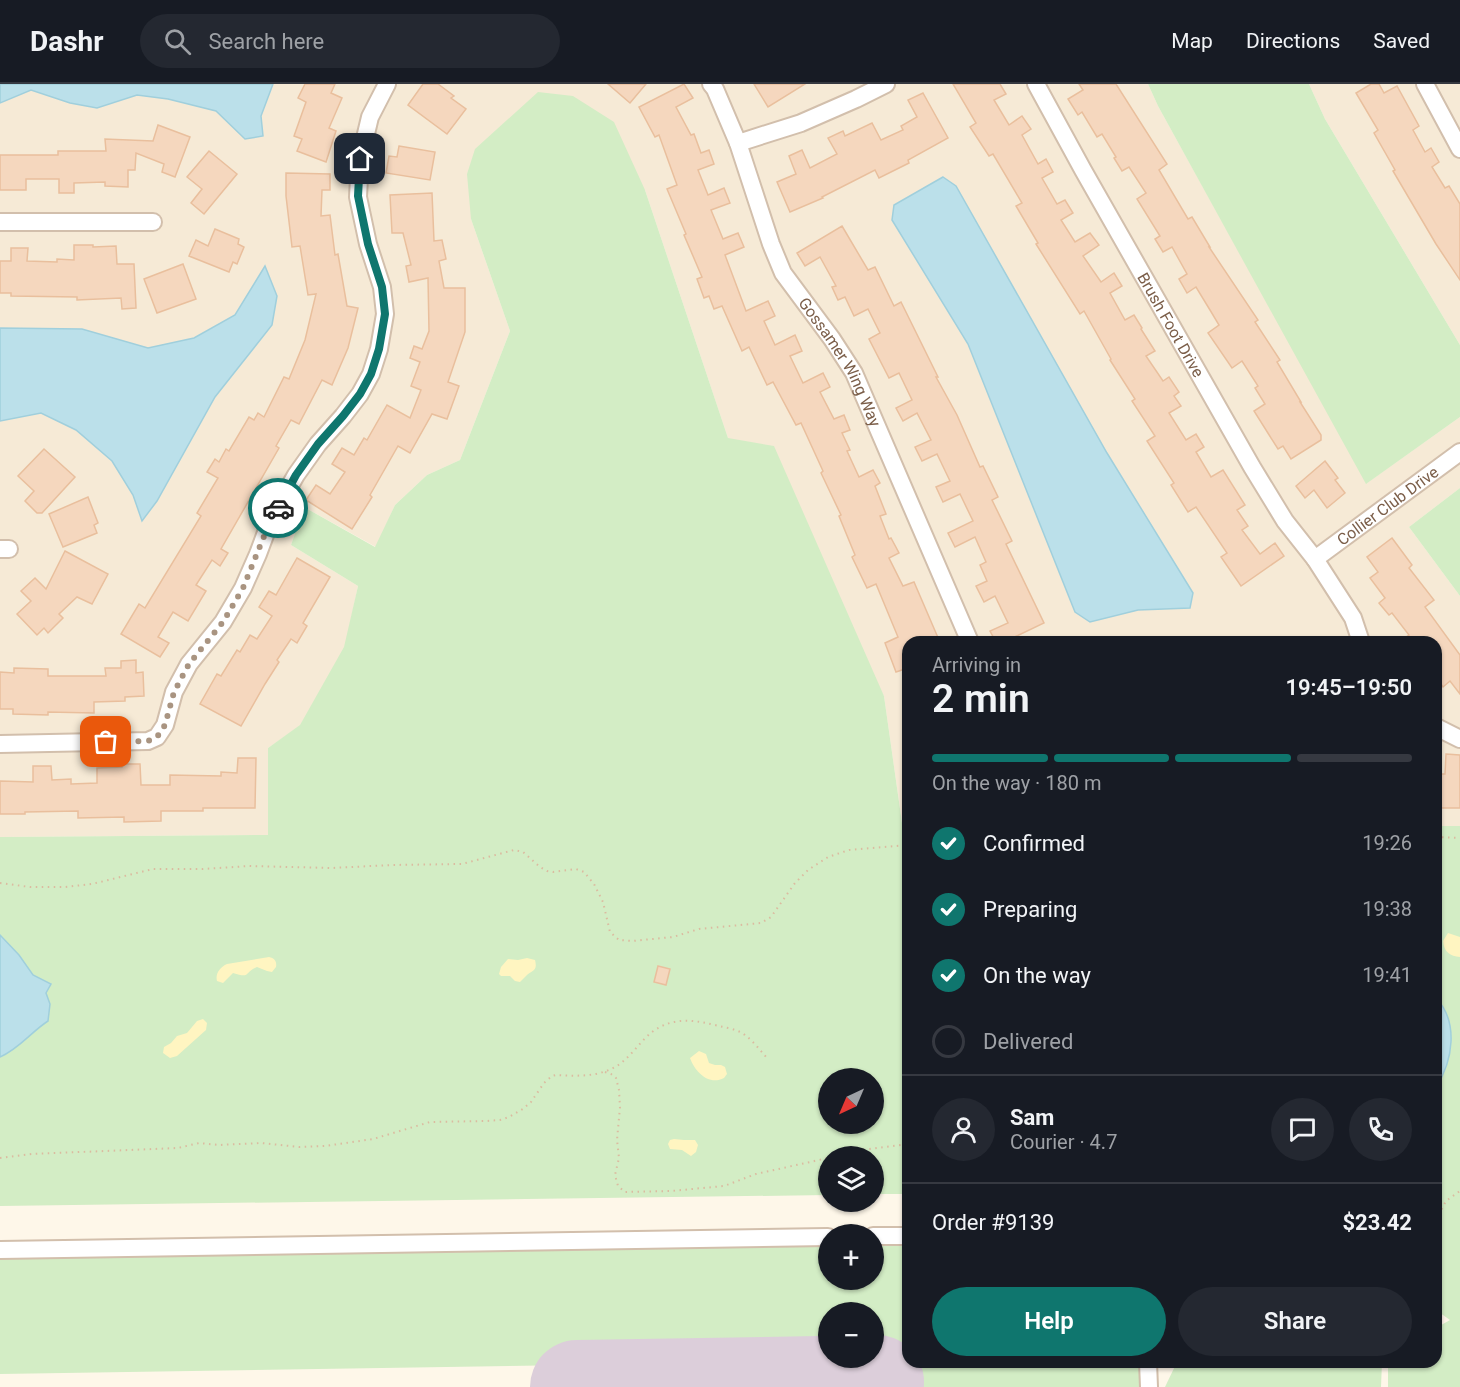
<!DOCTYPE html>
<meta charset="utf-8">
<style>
:root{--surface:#171b24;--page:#242831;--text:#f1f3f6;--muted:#9ea1a6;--line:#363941;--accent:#0f766e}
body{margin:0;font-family:Roboto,sans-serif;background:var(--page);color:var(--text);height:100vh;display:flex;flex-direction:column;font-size:22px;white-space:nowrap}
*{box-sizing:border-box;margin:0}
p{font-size:20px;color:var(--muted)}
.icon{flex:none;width:33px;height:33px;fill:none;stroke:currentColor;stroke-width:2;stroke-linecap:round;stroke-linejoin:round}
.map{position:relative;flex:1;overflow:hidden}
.panel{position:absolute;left:902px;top:552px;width:540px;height:732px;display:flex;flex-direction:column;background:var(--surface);border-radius:18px;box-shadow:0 2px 4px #0004}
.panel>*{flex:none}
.needle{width:39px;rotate:224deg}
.controls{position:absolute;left:818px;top:984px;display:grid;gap:12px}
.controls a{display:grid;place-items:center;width:66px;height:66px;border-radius:50%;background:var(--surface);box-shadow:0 2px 4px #0004;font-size:30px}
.pin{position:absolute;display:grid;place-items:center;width:51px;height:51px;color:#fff;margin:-26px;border-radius:12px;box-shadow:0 3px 9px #0006}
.courier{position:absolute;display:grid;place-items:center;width:60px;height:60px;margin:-30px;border:4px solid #0f766e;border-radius:50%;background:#fff;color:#222;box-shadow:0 2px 8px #0007}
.head em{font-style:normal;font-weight:600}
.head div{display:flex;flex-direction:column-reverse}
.head{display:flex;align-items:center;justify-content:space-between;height:102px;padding:0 30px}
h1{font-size:39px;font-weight:600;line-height:45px}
.bar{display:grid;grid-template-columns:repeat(4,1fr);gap:9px 6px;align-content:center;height:72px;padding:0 30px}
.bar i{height:8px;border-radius:4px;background:var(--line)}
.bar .active{background:var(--accent)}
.bar p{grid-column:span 4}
.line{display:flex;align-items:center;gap:15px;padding:0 30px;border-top:2px solid var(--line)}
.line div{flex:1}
.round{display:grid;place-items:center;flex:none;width:63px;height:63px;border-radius:32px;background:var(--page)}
ol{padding:0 30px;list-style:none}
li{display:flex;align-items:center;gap:18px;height:66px}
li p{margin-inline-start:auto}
li .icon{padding:6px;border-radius:50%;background:var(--accent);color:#fff;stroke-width:4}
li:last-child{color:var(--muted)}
li i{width:33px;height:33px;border:3px solid var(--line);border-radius:50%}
.primary-button{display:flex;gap:12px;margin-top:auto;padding:12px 30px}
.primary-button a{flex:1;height:69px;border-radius:36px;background:var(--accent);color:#fff;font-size:24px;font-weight:600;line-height:69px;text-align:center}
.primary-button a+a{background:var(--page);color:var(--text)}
header{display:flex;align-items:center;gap:36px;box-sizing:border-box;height:84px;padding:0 30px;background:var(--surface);border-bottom:2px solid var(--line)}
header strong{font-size:28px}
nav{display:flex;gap:33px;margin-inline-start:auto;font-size:21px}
.search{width:420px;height:54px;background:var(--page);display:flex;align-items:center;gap:15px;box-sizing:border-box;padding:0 21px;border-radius:33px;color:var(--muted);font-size:22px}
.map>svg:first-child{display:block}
</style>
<header>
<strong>Dashr</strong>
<div class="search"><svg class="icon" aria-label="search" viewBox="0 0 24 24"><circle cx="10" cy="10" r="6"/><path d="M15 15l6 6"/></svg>Search here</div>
<nav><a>Map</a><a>Directions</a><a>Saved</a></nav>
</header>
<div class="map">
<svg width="1460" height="1303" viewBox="0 0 1460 1303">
<rect width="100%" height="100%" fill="#fef7e9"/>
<!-- residential -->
<g fill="#f6ead6">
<path d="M0,0H1148L1158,22L1367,399L1460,333V404L1409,443L1460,512V742H1436V558H908V746H903L884,612L728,354L645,106L471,135L510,247L460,376L427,391L395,421L376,463L304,423L291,461L358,502L345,563L300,642L268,664V751L0,753Z"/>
<path d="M1309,0H1460V261L1325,35Z"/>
</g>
<!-- green -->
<g fill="#d3edc5" fill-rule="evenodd">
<path d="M1148,0H1309L1325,35L1460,261V333L1366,400L1158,22Z"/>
<path d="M538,8L573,12L614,38L645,106L728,354L774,362L884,612L903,746H908L907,1110H873V1072H828V1111L0,1122V753L268,751V664L300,641L344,563L358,502L291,461L304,423L375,463L395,421L427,391L460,376L510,247L471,135L467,90L475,65ZM828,994H873V1040H828Z"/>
<path d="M1460,404V512L1409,443Z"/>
<path d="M1436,742H1460V1303H1388V1278H1436V1244L1450,1236L1436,1226Z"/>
<path d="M907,1155L908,1278H1146V1303H885L883,1276L0,1290V1168L828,1156V1196H873V1156ZM828,1228H873V1274H828Z"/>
<path d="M1177,1278H1382L1381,1303H1165Z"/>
</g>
<!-- sand -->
<g fill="#fff5c1">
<path d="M1448,849L1460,853V873C1450,872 1444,868 1443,857Z"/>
<path d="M269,873C275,874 277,878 276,883L272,888L267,887L257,883C244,888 251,895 233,889L223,899L217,897C215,890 220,883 227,880Z"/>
<path d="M527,874L535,876C538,888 532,886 526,892C524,894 522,896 520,898L515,897L510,892H501L499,890L501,883L508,875L518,876Z"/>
<path d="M203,935L207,939L206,946L177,972L170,974L163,969L164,963L171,959L177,952L187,949L197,937Z"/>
<path d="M699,967L706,970L709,979L715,981H721L725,983L727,990L724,994C709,1002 695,988 690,974Z"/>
<path d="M674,1055L684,1056H695L698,1061L696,1068L691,1072L682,1066L670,1065L668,1060L670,1056Z"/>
</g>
<!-- water -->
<g fill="#bbe0ea" stroke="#a0cfdc" stroke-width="1.5">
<path d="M0,0H273L261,32L263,52L245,55L216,27L168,15L137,11L97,24L70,19L31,6L0,19Z"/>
<path d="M943,93L956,102L1107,369L1193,509L1190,524L1138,526L1090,538L1075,528L968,260L892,136L894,121Z"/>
<path d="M265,182L277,212L272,241L215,313L157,417L142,437L133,411L112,377L76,346L41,329L0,337V244L82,245L148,264L194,254L235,231Z"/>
<path d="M0,851L19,871L33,891L51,900L46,909L50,920L48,937C31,948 19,965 0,973Z"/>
<path d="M1436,914C1459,938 1453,977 1436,1003Z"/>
</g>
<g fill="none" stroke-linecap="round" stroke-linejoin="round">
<!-- taxiway -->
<g stroke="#dcceda" stroke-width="38">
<path d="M839,1298L851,1303"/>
<path d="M708,1300L712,1303"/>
</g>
<!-- runway -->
<path stroke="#dcceda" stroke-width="94" d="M577,1303L877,1298"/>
</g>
<!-- building -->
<g fill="#f5d7be" stroke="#e9bf9d" stroke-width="1.5">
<path d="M305,0H335L331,9L342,14L329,44L336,47L326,78L297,67L302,55L294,52L306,18L298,14Z"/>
<path d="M423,0H438L454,12L451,14L466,25L447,50L408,21Z"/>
<path d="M608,0H646L630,19Z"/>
<path d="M684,0L693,14L676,23L691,51L694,50L701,69L709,66L714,80L698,86L708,111L724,104L730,119L711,126L723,155L738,149L744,163L725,171L746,227L768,217L775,232L764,237L775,261L795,251L802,267L790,272L803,299L823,289L830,303L820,308L834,335L844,331L850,346L842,349L850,366L847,367L859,393L873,386L880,399L875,402L886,430L880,432L889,455L891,454L899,469L889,474L903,502L914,498L939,556L933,558H908V584L896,588L885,559L898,553L876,500L867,504L852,473L855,471L839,432L841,431L821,389L823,387L801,339L796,341L773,298L767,301L749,263L742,267L722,222L714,225L709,212L704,214L697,195L702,193L684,151L686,150L667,105L677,101L659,51L655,53L639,23Z"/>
<path d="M754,0H805L768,23Z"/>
<path d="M953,0H1000L1006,10L994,16L1009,41L1022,32L1031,45L1022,51L1038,80L1046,75L1053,88L1042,94L1057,120L1065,116L1073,129L1061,136L1075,158L1090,149L1099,161L1083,172L1101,198L1114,189L1122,202L1110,209L1125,236L1134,231L1142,244L1141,245L1155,267L1146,272L1163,297L1169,293L1179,308L1174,312L1181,322L1169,329L1186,356L1196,350L1204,363L1196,368L1211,393L1223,386L1245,421L1237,426L1248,442L1242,446L1260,470L1275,459L1284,472L1241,502L1221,473L1227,469L1196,423L1188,428L1171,401L1174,399L1147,357L1155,352L1132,317L1135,315L1110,276L1111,275L1084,227L1080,230L1036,160L1038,159L1016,122L1022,119L993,70L989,72L970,43L976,39Z"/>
<path d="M1079,0H1116L1167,80L1159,86L1188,135L1192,133L1210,163H1209L1258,236L1255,238L1280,276L1277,278L1301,318H1300L1321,351V356L1291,375L1283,362L1278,365L1254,327L1265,320L1255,304L1258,302L1242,277L1232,284L1208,249L1219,241L1210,226L1196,203L1187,209L1179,195L1187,190L1172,163L1163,168L1155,155L1160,152L1137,115L1146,109L1129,83L1122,87L1114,74L1116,73L1102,50L1097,53L1082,28L1078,31L1068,15L1083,6Z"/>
<path d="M1371,0H1379L1384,9L1397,2L1419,42L1413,46L1425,68L1431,64L1439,78L1432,83L1445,104L1449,102L1460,120V196L1436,160L1393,87L1395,86L1374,49L1378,46L1356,9Z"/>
<path d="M923,9L948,54L908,76L909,79L879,94L875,86L822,113L823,114L790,128L777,98L796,90L789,72L802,66L810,84L837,70L828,54L843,47L845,52L872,39L881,56L903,46L901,42L917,33L908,16Z"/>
<path d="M158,41L190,53L175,93L162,88L164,80L136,69L135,86H128V103L105,102V98L74,99V109H59V95H26V106H0V71H58V67H106L105,55L153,57Z"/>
<path d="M399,62L435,68L430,96L386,89L389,72L397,73Z"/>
<path d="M209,67L237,90L204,130L191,119L202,105L187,93Z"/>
<path d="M286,89L330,90V106H322L321,132L330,131L335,171L338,170L347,222L358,224L348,264L332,301L322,296L299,340L291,336L276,362L279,364L221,465L228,469L220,482L212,476L196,501L206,507L188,537L173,528L158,553L169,559L160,573L121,550L139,520L145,524L201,432L197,429L218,394L207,388L215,375L219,378L226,365L229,367L249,333L254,336L258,329L264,333L284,293L289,295L305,256L316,210L308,211L300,162L292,163L286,112Z"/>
<path d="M432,109L434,157L442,156L446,175L439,177L444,204H465V248L448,298L459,302L447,335L432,330L410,369L398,362L370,411L372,413L352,445L306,416L316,401L330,410L345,388L332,380L342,364L354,371L364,354L367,356L387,321L410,334L421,306L411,302L420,278L410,274L414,262L422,265L429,247L428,194L409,198L406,182L411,181L403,149H392L390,111Z"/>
<path d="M842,142L868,186L875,183L894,222L901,218L938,293H936L957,331L980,383L983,382L998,413L992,416L1012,457L1006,460L1044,539L1004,558H996L990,547L1008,539L995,512L984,518L976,502L987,497L980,481L986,478L975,453L955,463L948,449L973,437L960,410L943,418L936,403L950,397L937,370L922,377L915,363L931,356L917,329L903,337L896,324L912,316L899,289L889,294L869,255L880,249L868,225L854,232L845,213L838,216L832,203L836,202L820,173L805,182L797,169Z"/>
<path d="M215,145L239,155L238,160L244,163L237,180L233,178L229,188L189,172L196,156L208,162Z"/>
<path d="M74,161H93V163L116,162L117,180H134L136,224L122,225L121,214L77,216V213L11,212V209H0V177H11V164H28L27,177L57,178V175L74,176Z"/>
<path d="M183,180L196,215L157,229L144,195Z"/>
<path d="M44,365L75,393L42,429H37L25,417L34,407L18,392Z"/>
<path d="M1325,377L1338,394L1335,396L1345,409L1327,424L1314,406L1305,414L1296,402Z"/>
<path d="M88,413L98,439L94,441L97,449L63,463L49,430Z"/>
<path d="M1392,454L1412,481L1409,484L1434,516L1425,523L1460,571V610L1450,597L1443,603L1436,593V558H1399L1409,551L1392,529L1389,531L1379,519L1385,514L1370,494L1378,488L1367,473Z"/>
<path d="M65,467L108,490L92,520L77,513L59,530L63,534L48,549L44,544L37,551L17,530L31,517L21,507L35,494L46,505Z"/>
<path d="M297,474L330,493L303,539L307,542L297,559L291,555L277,576L279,578L265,600L241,642L200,620L217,590L221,592L237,566L240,568L250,551L257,555L272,532L259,523L269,507L276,511Z"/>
<path d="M136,576V589L143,588L144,612L125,613V617L94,618V629L48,628V631L13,630V625H0V588L14,589V584L48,585V592H106L105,584H121V577Z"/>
<path d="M1446,670L1460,671V724H1436V690H1445Z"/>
<path d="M238,674H256L255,724H203V727H161V737L124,738V733L78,734V727L25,728V730H0V697L33,698V682H51L52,696L71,695V700L97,699V684L122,683V680H140L141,701H170V691L221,692V688L237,689Z"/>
<path d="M658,882L670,885L666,901L654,898Z"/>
</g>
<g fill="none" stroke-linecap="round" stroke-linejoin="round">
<!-- minor casing -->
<g stroke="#d2bfac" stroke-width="20">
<g id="minor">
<path id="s1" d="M711,0L715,5L738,59L771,160L783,189L832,255L854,289L970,558"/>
<path id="s2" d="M1036,0L1083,86L1252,383L1285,437L1315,475L1353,534L1361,558"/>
<path d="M1425,0L1460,65"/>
<path d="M738,59L801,39L856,15L886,0"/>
<path d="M0,138H153"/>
<path d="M0,465H9"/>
<path id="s3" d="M1315,475L1460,368"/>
<path d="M1436,643L1460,655"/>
<path d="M0,660L148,657L157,653L165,641L174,608L189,580L223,538L243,504L258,470L271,435L296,391L318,360L343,332L360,310L371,290L379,265L385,230L382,203L368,160L358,113L360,75L370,33L387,0"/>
<path d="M873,1152H908"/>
<path d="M0,1166L828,1153"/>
<path d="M1148,1278L1149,1303"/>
</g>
</g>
<!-- path -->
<g stroke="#dbbba0" stroke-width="2" stroke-dasharray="1.5 4.5" stroke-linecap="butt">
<path d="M1436,753L1460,754"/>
<path d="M0,799L30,803H65L92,800L153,785H203L249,782L332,784L392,781L462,780L514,766L523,768L540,783L547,787L553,788L576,785L584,788L594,800L603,818L610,848L619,856L632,857L673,853L699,845L761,839L771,833L795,799L808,786L828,773L849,766L908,761"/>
<path d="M605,988L611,990L616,994L619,1006L620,1023L617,1056L619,1074L615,1091L618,1102L625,1108L671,1107L724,1102L756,1090L828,1074"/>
<path d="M834,1072L862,1066L908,1060"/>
<path d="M0,1074L32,1070L178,1064L199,1059L219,1061L261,1059L299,1063L325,1062L373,1055L430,1038L486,1037L500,1036L509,1033L523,1025L531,1018L544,999L552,992L556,991C575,992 594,993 611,985C628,978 638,959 652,948C674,932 694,936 719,942C727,944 737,945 745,951C753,957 760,966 767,974"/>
<path d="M1436,1136L1446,1117L1460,1107"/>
</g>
<!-- minor -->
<use href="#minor" stroke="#fff" stroke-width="16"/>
</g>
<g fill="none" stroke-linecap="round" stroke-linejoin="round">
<!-- done -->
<path stroke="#a99481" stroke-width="6" stroke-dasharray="0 10.8" d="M106,658L148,657L157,653L165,641L174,608L189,580L223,538L243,504L271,435L278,424"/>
<!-- route -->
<path stroke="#0f766e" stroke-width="8" d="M278,424L296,391L318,360L343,332L360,310L371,290L379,265L385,230L382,203L368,160L358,112L360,75"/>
</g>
<g text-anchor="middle" stroke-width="4.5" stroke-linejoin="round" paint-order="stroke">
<!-- street labels -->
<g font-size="16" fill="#7b5e49" stroke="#fffaf0">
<text dy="6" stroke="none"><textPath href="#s2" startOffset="276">Brush Foot Drive</textPath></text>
<text dy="6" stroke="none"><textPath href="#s1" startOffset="309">Gossamer Wing Way</textPath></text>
<text dy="6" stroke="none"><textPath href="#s3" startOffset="90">Collier Club Drive</textPath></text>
</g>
</g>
</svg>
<div class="controls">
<a><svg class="needle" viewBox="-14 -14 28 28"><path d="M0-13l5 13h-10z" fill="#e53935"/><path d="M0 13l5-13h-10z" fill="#9ea1a6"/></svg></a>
<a><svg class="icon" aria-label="layers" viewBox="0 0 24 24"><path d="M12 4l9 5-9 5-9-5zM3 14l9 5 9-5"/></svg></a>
<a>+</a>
<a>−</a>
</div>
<div class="pin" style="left:106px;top:658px;background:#ea580c"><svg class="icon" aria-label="bag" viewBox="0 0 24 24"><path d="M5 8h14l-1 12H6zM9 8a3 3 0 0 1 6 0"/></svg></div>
<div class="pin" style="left:360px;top:75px;background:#1f2937"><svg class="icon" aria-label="home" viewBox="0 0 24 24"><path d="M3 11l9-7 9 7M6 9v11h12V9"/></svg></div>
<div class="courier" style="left:278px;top:424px"><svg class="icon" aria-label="car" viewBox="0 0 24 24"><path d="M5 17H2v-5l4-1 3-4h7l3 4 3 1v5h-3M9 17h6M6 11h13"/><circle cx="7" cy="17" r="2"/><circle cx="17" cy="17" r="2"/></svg></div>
<section class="panel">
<div class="head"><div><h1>2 min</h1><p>Arriving in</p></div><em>19:45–19:50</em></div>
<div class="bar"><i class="active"></i><i class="active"></i><i class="active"></i><i></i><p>On the way · 180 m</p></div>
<ol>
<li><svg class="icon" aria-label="check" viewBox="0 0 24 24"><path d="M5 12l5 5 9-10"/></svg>Confirmed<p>19:26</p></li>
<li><svg class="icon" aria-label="check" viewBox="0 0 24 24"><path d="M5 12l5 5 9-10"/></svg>Preparing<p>19:38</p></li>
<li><svg class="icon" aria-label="check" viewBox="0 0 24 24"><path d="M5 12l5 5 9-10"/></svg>On the way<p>19:41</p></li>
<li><i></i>Delivered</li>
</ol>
<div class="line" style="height:108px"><a class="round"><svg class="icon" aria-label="person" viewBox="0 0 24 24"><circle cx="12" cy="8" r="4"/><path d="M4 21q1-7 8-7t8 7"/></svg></a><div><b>Sam</b><p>Courier · 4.7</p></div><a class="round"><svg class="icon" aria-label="chat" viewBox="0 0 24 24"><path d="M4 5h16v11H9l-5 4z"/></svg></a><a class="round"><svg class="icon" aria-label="phone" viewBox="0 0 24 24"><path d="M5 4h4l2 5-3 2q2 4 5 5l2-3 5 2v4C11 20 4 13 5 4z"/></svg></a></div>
<div class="line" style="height:78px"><div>Order #9139</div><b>$23.42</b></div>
<div class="primary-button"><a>Help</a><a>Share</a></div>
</section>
</div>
